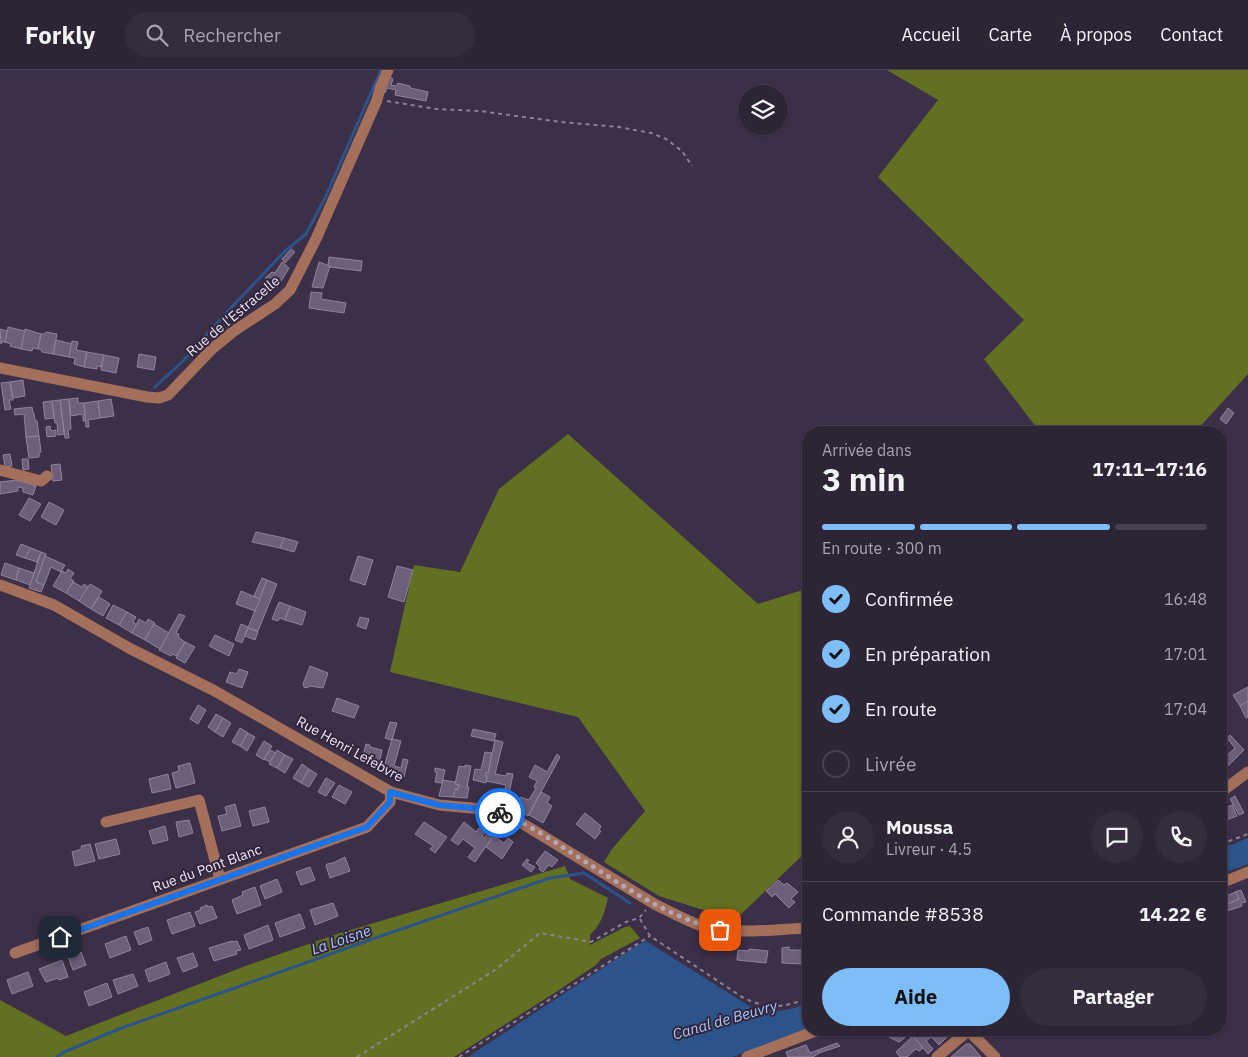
<!DOCTYPE html>
<html lang="fr">
<meta charset="utf-8">
<style>
:root{--surface:#2d2436;--page:#352c3e;--text:#f1f3f6;--muted:#a7a4ad;--line:#484151;--accent:#7dbef9}
body{margin:0;font-family:"IBM Plex Sans",sans-serif;background:var(--page);color:var(--text);height:100vh;display:flex;flex-direction:column;font-size:19px;white-space:nowrap}
*{box-sizing:border-box;margin:0}
p{font-size:16px;color:var(--muted)}
.icon{flex:none;width:28px;height:28px;fill:none;stroke:currentColor;stroke-width:2;stroke-linecap:round;stroke-linejoin:round}
.map{position:relative;flex:1;overflow:hidden}
.details{position:absolute;left:802px;top:356px;width:425px;height:610px;display:flex;flex-direction:column;background:var(--surface);border-radius:20px;box-shadow:0 1px 4px #0004,0 0 0 1px var(--line)}
.details>*{flex:none}
.tools{position:absolute;left:738px;top:15px;display:grid;gap:10px}
.tools a{display:grid;place-items:center;width:50px;height:50px;border-radius:50%;background:var(--surface);box-shadow:0 1px 4px #0004,0 0 0 1px var(--line);font-size:25px}
.pin{position:absolute;display:grid;place-items:center;width:42px;height:42px;color:#fff;margin:-21px;border-radius:10px;box-shadow:0 2px 8px #0006}
.courier{position:absolute;display:grid;place-items:center;width:50px;height:50px;margin:-25px;border:4px solid #1a73e8;border-radius:50%;background:#fff;color:#222;box-shadow:0 1px 6px #0007}
.overview em{font-style:normal;font-weight:800}
.overview div{display:flex;flex-direction:column-reverse}
.overview{display:flex;align-items:center;justify-content:space-between;height:85px;padding:0 20px}
h1{font-size:32px;font-weight:800;line-height:38px}
.bar{display:grid;grid-template-columns:repeat(4,1fr);gap:8px 5px;align-content:center;height:60px;padding:0 20px}
.bar i{height:6px;border-radius:4px;background:var(--line)}
.bar .active{background:var(--accent)}
.bar p{grid-column:span 4}
.line{display:flex;align-items:center;gap:12px;padding:0 20px;border-top:1px solid var(--line)}
.line div{flex:1}
.round{display:grid;place-items:center;flex:none;width:52px;height:52px;border-radius:26px;background:var(--page)}
ol{padding:0 20px;list-style:none}
li{display:flex;align-items:center;gap:15px;height:55px}
li p{margin-inline-start:auto}
li .icon{padding:5px;border-radius:50%;background:var(--accent);color:#111;stroke-width:4}
li:last-child{color:var(--muted)}
li i{width:28px;height:28px;border:2px solid var(--line);border-radius:50%}
.primary-button{display:flex;gap:10px;margin-top:auto;padding:10px 20px}
.primary-button a{flex:1;height:58px;border-radius:30px;background:var(--accent);color:#111;font-size:20px;font-weight:800;line-height:58px;text-align:center}
.primary-button a+a{background:var(--page);color:var(--text)}
header{display:flex;align-items:center;gap:30px;box-sizing:border-box;height:70px;padding:0 25px;background:var(--surface);border-bottom:1px solid var(--line)}
header strong{font-size:24px}
nav{display:flex;gap:28px;margin-inline-start:auto;font-size:18px}
.search{width:350px;height:45px;background:var(--page);display:flex;align-items:center;gap:12px;box-sizing:border-box;padding:0 18px;border-radius:28px;color:var(--muted);font-size:19px}
.map>svg:first-child{display:block}
</style>
<header>
<strong>Forkly</strong>
<div class="search"><svg class="icon" aria-label="search" viewBox="0 0 24 24"><circle cx="10" cy="10" r="6"/><path d="M15 15l6 6"/></svg>Rechercher</div>
<nav><a>Accueil</a><a>Carte</a><a>À propos</a><a>Contact</a></nav>
</header>
<div class="map">
<svg width="1248" height="987" viewBox="0 0 1248 987">
<rect width="100%" height="100%" fill="#3c3048"/>
<!-- forest -->
<g fill="#637022">
<path d="M887,0H1248V304L1195,362H1040L984,289L1024,250L878,107L938,30Z"/>
<path d="M568,364L758,534L809,518V779L735,850L659,826L604,792L612,779L645,741L578,647L390,602L414,495L460,502L499,419Z"/>
<path d="M565,796L570,809L608,828C604,844 602,853 590,865V875L625,857L630,856L640,868L601,889L596,895L559,920L454,987H0V930L66,966L248,895L337,864Z"/>
</g>
<!-- water -->
<g fill="#2d538b">
<path d="M1248,768V794L1221,804V779Z"/>
<path d="M646,871L751,937C772,944 788,941 809,933V959L732,987H468L636,876Z"/>
</g>
<g fill="none" stroke-linecap="round" stroke-linejoin="round">
<!-- stream -->
<g stroke="#2d538b" stroke-width="3">
<path d="M155,317L184,290L230,239L285,181L306,164L325,128L381,0"/>
<path d="M57,987L64,982L119,959L384,865L550,808L584,803L630,833"/>
</g>
</g>
<!-- building -->
<g fill="#6e5f79" stroke="#92829d">
<path d="M387,6L393,9L391,15L396,16L398,13L410,16V18L428,22L426,31L395,25L396,20L387,18L385,23L382,22Z"/>
<path d="M291,179L295,182L285,193L282,189Z"/>
<path d="M329,187L362,191L361,201L330,197V196L328,195Z"/>
<path d="M282,192L289,198L277,218L270,213L272,209L269,207L267,209L265,208L272,202L275,203Z"/>
<path d="M319,192L330,196L323,218L312,217Z"/>
<path d="M311,222L322,223L321,229L346,233L344,243L309,238Z"/>
<path d="M8,257L25,261L21,279L10,276L11,274L5,272Z"/>
<path d="M0,259L7,261L5,272H1V274Z"/>
<path d="M25,259L41,264L38,279L33,278L32,281L21,279Z"/>
<path d="M46,262L57,264L53,284L42,282V280L38,279L41,264H45Z"/>
<path d="M56,270L72,274L69,287L53,284Z"/>
<path d="M72,271L78,272L76,280L87,282L84,297L74,294L75,288L69,287Z"/>
<path d="M87,282L104,285L101,297L97,296V299L84,297Z"/>
<path d="M139,284L156,287L154,300L137,297Z"/>
<path d="M104,285L119,288L116,303L101,300Z"/>
<path d="M23,310L25,326L13,328L10,312Z"/>
<path d="M10,312L13,330H9L11,339L5,340L1,313Z"/>
<path d="M78,328V333H84L86,351H83V344L71,346L69,329Z"/>
<path d="M69,329L71,359L68,360L69,368H65L60,330Z"/>
<path d="M111,329L114,346L100,348L98,331Z"/>
<path d="M60,330L64,364L58,365L57,353H55L52,331Z"/>
<path d="M52,331L54,348L45,349L43,332Z"/>
<path d="M98,331L100,348L88,350L89,357H86L84,333Z"/>
<path d="M32,337L33,343H34L35,350L37,351L39,366L26,367L24,344L15,345L14,339Z"/>
<path d="M1228,338L1234,343L1226,354L1220,349Z"/>
<path d="M50,356L51,361L56,360V366L47,367L46,357Z"/>
<path d="M39,366L41,382L39,383V387L29,388L26,367Z"/>
<path d="M10,384L12,396L5,397L3,385Z"/>
<path d="M22,389H28L29,399L23,400Z"/>
<path d="M60,394L62,410L53,411L51,395Z"/>
<path d="M17,410L36,416L33,425L23,422V418L18,417V421L0,424V412Z"/>
<path d="M29,428L41,434L30,451L19,445Z"/>
<path d="M49,432L64,440L56,455L41,447Z"/>
<path d="M256,462L284,468L280,478L252,472Z"/>
<path d="M284,468L298,472L294,482L280,478Z"/>
<path d="M21,474L31,478L25,488L16,485Z"/>
<path d="M31,478L41,482L37,492L25,488Z"/>
<path d="M41,482L46,484L36,512L44,515L41,522L29,518Z"/>
<path d="M45,486L65,495L61,502L51,497L44,515L36,512Z"/>
<path d="M358,486L373,490L365,515L350,510Z"/>
<path d="M5,493L19,498L16,510L1,505Z"/>
<path d="M397,496L413,500L404,532L388,527Z"/>
<path d="M19,498L34,503L30,515L16,510Z"/>
<path d="M68,499L74,503L70,509L74,511L66,523L53,516L62,501L66,503Z"/>
<path d="M262,508L267,510L260,529L254,526Z"/>
<path d="M267,510L277,514L258,561L248,558Z"/>
<path d="M73,512L82,517L84,514L88,517L79,531L66,523Z"/>
<path d="M90,514L102,521L91,539L79,531Z"/>
<path d="M241,521L260,529L255,541L236,534Z"/>
<path d="M99,527L110,534L103,546L91,539Z"/>
<path d="M279,532L290,536L285,550L280,548L278,551L272,549Z"/>
<path d="M113,535L127,542L119,555L106,548Z"/>
<path d="M290,536L306,542L302,555L285,550Z"/>
<path d="M127,542L136,547L133,552L137,555L132,563L119,555Z"/>
<path d="M179,544L185,546L176,563L179,564L178,567L185,572L177,586L172,584L171,586L159,580Z"/>
<path d="M360,547L369,549L366,559L357,556Z"/>
<path d="M139,549L146,553L148,549L155,553L145,570L132,563Z"/>
<path d="M154,554L169,563L160,579L145,570Z"/>
<path d="M241,554L248,557L242,573L235,570Z"/>
<path d="M248,558L258,562L255,570L245,566Z"/>
<path d="M215,565L234,574L229,586L209,576Z"/>
<path d="M185,572L195,577L185,593L176,588Z"/>
<path d="M310,596L328,603L323,618L310,616L307,618L304,617L303,614Z"/>
<path d="M239,599L248,602L242,618L226,612L230,602L237,604Z"/>
<path d="M1248,617V631L1240,636L1233,625Z"/>
<path d="M337,628L359,636L354,648L332,641Z"/>
<path d="M1248,631V647L1246,648L1240,636Z"/>
<path d="M198,635L206,640L198,654L190,649Z"/>
<path d="M216,644L223,648L215,662L208,657Z"/>
<path d="M223,648L231,653L223,667L215,662Z"/>
<path d="M390,652L397,653L392,670L385,668Z"/>
<path d="M240,658L248,663L240,676L232,672Z"/>
<path d="M473,659L496,664L494,671L471,666Z"/>
<path d="M248,663L255,667L247,681L240,676Z"/>
<path d="M1230,665L1244,680L1228,696L1223,689L1235,678L1227,668Z"/>
<path d="M392,669L401,671L394,696L401,698L403,689L408,690L404,707L383,701Z"/>
<path d="M495,670L503,672L495,704L506,706L507,703L513,704L507,734L502,731L506,715L486,711L487,706H485L486,702L488,703Z"/>
<path d="M264,671L272,676L264,690L256,685Z"/>
<path d="M366,674L370,675V677L382,680L379,695L362,690Z"/>
<path d="M270,680L276,683L270,692L264,689Z"/>
<path d="M277,680L285,685L277,698L269,694Z"/>
<path d="M485,682L492,683L488,703L486,702L485,706H487L486,713L473,710L475,699L481,700Z"/>
<path d="M1221,682L1225,687L1223,689L1228,696L1221,702Z"/>
<path d="M557,684L560,687L528,746L514,738L520,727L529,730L536,718L534,717L537,711L529,707L535,695L547,702Z"/>
<path d="M285,685L293,689L285,703L277,698Z"/>
<path d="M190,693L195,713L176,718L172,703L179,701L178,696Z"/>
<path d="M302,694L309,699L301,713L293,708Z"/>
<path d="M465,695L471,696L467,717H469L467,728L453,727L455,719H458L459,715L455,714L459,696L465,697Z"/>
<path d="M435,698L445,700L442,713L435,712L437,702H435Z"/>
<path d="M309,699L317,704L309,717L301,713Z"/>
<path d="M168,704L171,719L152,723L149,709Z"/>
<path d="M326,708L335,713L326,726L318,722Z"/>
<path d="M443,710L455,712V714L459,715L458,719H455L453,727L439,726Z"/>
<path d="M339,715L352,722L345,734L332,727Z"/>
<path d="M541,722L550,727L547,733L552,736L543,753L529,745Z"/>
<path d="M1235,726L1244,743L1239,745L1230,729Z"/>
<path d="M235,734L241,756L222,761L218,746L227,744L225,737Z"/>
<path d="M1221,734L1225,738L1232,735L1237,746L1226,750L1222,742L1221,743Z"/>
<path d="M265,737L269,752L253,756L249,741Z"/>
<path d="M585,743L601,756L599,760L601,761L595,769L576,754Z"/>
<path d="M189,750L193,763L179,767L176,752Z"/>
<path d="M424,752L447,767L435,783L430,779L433,776L415,764Z"/>
<path d="M464,752L476,762L479,758L485,763L482,766L484,768L487,764L492,768L475,792L468,787L475,778L463,769L458,775L451,770Z"/>
<path d="M165,756L168,770L153,774L149,761Z"/>
<path d="M494,766L504,773L508,768L513,772L502,789L486,777Z"/>
<path d="M116,769L120,784L99,789L95,774Z"/>
<path d="M90,774L95,791L75,796L72,782L82,779L81,776Z"/>
<path d="M545,781L558,790L552,797L549,795L543,802L539,799L540,797L536,793Z"/>
<path d="M345,787L350,801L330,808L326,796L327,794L333,793Z"/>
<path d="M527,789L529,790L527,793L535,797L531,802L522,795Z"/>
<path d="M310,797L315,810L301,815L296,802Z"/>
<path d="M277,809L282,822L265,829L260,816Z"/>
<path d="M778,810L784,815L787,813L798,822L791,829L795,832L789,838L775,824L772,827L766,821Z"/>
<path d="M255,817L261,835L237,844L232,830L243,825L242,822Z"/>
<path d="M1241,820L1246,832L1241,833L1242,836L1227,841L1225,835L1239,829L1235,822Z"/>
<path d="M1236,822L1239,829L1225,835L1227,841L1224,842L1221,835V828Z"/>
<path d="M333,833L338,846L315,855L310,840Z"/>
<path d="M207,835V837L212,836L217,848L200,854L195,842L201,840L200,838Z"/>
<path d="M190,842L195,856L172,864L167,850Z"/>
<path d="M300,844L305,858L280,867L275,853Z"/>
<path d="M268,855L273,870L249,879L244,865Z"/>
<path d="M148,857L152,870L139,875L134,862Z"/>
<path d="M126,866L131,880L110,888L105,874Z"/>
<path d="M232,871L233,872L237,871L241,880L236,881L237,884L214,891L209,878Z"/>
<path d="M789,877V880H804L803,894L782,893V878Z"/>
<path d="M749,879L768,881L766,893L737,890L738,880L749,881Z"/>
<path d="M81,882L86,895L73,900L68,887Z"/>
<path d="M193,883L198,896L183,902L177,888Z"/>
<path d="M62,890L68,907L59,910L58,908L46,912L39,899Z"/>
<path d="M166,892L170,904L149,912L145,900Z"/>
<path d="M28,902L33,916L12,924L7,910Z"/>
<path d="M133,904L138,916L118,924L113,910Z"/>
<path d="M107,913L112,927L89,936L84,922Z"/>
<path d="M893,960H914L899,972L889,967Z"/>
<path d="M920,960H925L931,967L926,971L933,979L928,984L913,966Z"/>
<path d="M925,960H941L947,967L939,975Z"/>
<path d="M913,966L923,978L919,981L916,979L907,987H900L896,982Z"/>
<path d="M837,973L840,976L819,983L818,980Z"/>
<path d="M966,974H970L981,987H951Z"/>
<path d="M806,975L810,983L818,980L819,983L813,987H788L786,982Z"/>
</g>
<g fill="none" stroke-linecap="round" stroke-linejoin="round">
<!-- path -->
<g stroke="#8c8296" stroke-width="2" stroke-dasharray="4 4" stroke-linecap="butt">
<path d="M387,31L436,39L480,41L561,52L619,57L651,63L666,69L682,81L692,96"/>
<path d="M1221,774L1248,764"/>
<path d="M640,849L650,866L742,927C768,940 782,938 809,928"/>
<path d="M357,987L495,900L540,863L591,872L626,852L639,848L646,840"/>
<path d="M459,987L650,866"/>
</g>
<!-- minor -->
<g stroke="#a4705c" stroke-width="11">
<path d="M0,298L147,327L159,328L168,325L212,279L234,261L275,234L290,220L316,169L377,30L380,18L388,0"/>
<path d="M0,400L41,411L47,406"/>
<path d="M0,515L54,535L129,578L213,620L391,722L439,735L482,739L515,749L656,835C671,842 685,850 699,855C732,866 775,859 809,858"/>
<path d="M1221,722L1248,702"/>
<path d="M106,752L199,730L220,809"/>
<path d="M1221,813L1248,802"/>
<path d="M15,883L367,757L390,732L391,722"/>
<path d="M968,960L995,987"/>
<path d="M747,987L818,960"/>
<path d="M937,987L969,960"/>
</g>
</g>
<g fill="none" stroke-linecap="round" stroke-linejoin="round">
<!-- done -->
<path stroke="#b0a7b9" stroke-width="5" stroke-dasharray="0 9" d="M500,743C524,752 546,766 567,780C615,810 665,847 720,860"/>
<!-- route -->
<path stroke="#1a73e8" stroke-width="6" d="M60,867L367,757L390,732V722L439,735L482,739L500,743"/>
</g>
<g text-anchor="middle" stroke-width="4" stroke-linejoin="round" paint-order="stroke">
<!-- street labels -->
<g font-size="14" fill="#eee7f6" stroke="#32263d">
<text transform="translate(233 246) rotate(-40)" y="5">Rue de l'Estracelle</text>
<text transform="translate(350 679) rotate(29)" y="5">Rue Henri Lefebvre</text>
<text transform="translate(207 798) rotate(-20)" y="5">Rue du Pont Blanc</text>
</g>
<!-- water labels -->
<g font-size="15" font-style="italic" fill="#a5c7f9" stroke="#32263d">
<text transform="translate(341 870) rotate(-19)" y="5">La Loisne</text>
<text transform="translate(725 950) rotate(-16)" y="5">Canal de Beuvry</text>
</g>
</g>
</svg>
<div class="tools">
<a><svg class="icon" aria-label="layers" viewBox="0 0 24 24"><path d="M12 4l9 5-9 5-9-5zM3 14l9 5 9-5"/></svg></a>
</div>
<div class="pin" style="left:720px;top:860px;background:#ea580c"><svg class="icon" aria-label="bag" viewBox="0 0 24 24"><path d="M5 8h14l-1 12H6zM9 8a3 3 0 0 1 6 0"/></svg></div>
<div class="pin" style="left:60px;top:867px;background:#1f2937"><svg class="icon" aria-label="home" viewBox="0 0 24 24"><path d="M3 11l9-7 9 7M6 9v11h12V9"/></svg></div>
<div class="courier" style="left:500px;top:743px"><svg class="icon" aria-label="bike" viewBox="0 0 24 24"><circle cx="6" cy="16" r="4"/><circle cx="18" cy="16" r="4"/><path d="M6 16l4-8h5l3 8M10 8l3 8H6M13 5h3"/></svg></div>
<section class="details">
<div class="overview"><div><h1>3 min</h1><p>Arrivée dans</p></div><em>17:11–17:16</em></div>
<div class="bar"><i class="active"></i><i class="active"></i><i class="active"></i><i></i><p>En route · 300 m</p></div>
<ol>
<li><svg class="icon" aria-label="check" viewBox="0 0 24 24"><path d="M5 12l5 5 9-10"/></svg>Confirmée<p>16:48</p></li>
<li><svg class="icon" aria-label="check" viewBox="0 0 24 24"><path d="M5 12l5 5 9-10"/></svg>En préparation<p>17:01</p></li>
<li><svg class="icon" aria-label="check" viewBox="0 0 24 24"><path d="M5 12l5 5 9-10"/></svg>En route<p>17:04</p></li>
<li><i></i>Livrée</li>
</ol>
<div class="line" style="height:90px"><a class="round"><svg class="icon" aria-label="person" viewBox="0 0 24 24"><circle cx="12" cy="8" r="4"/><path d="M4 21q1-7 8-7t8 7"/></svg></a><div><b>Moussa</b><p>Livreur · 4.5</p></div><a class="round"><svg class="icon" aria-label="chat" viewBox="0 0 24 24"><path d="M4 5h16v11H9l-5 4z"/></svg></a><a class="round"><svg class="icon" aria-label="phone" viewBox="0 0 24 24"><path d="M5 4h4l2 5-3 2q2 4 5 5l2-3 5 2v4C11 20 4 13 5 4z"/></svg></a></div>
<div class="line" style="height:65px"><div>Commande #8538</div><b>14.22 €</b></div>
<div class="primary-button"><a>Aide</a><a>Partager</a></div>
</section>
</div>
